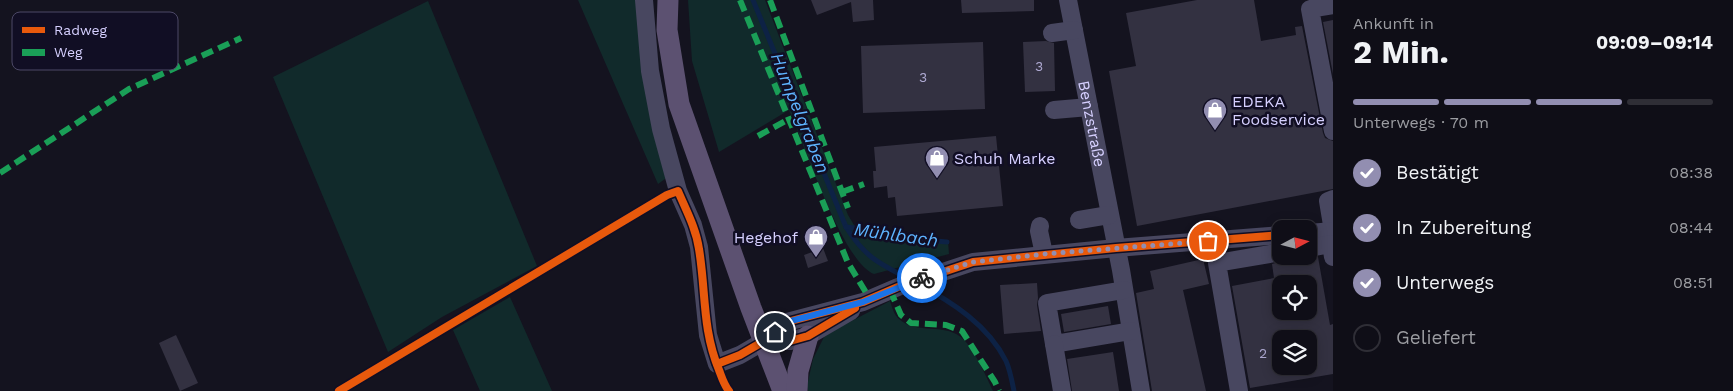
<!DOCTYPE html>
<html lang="de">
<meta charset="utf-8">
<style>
:root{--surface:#0f0e17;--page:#181720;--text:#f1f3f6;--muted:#9b9ca1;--line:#2f2e36;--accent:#928eb1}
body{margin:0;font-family:"Work Sans",sans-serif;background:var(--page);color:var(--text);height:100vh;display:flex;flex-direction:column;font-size:19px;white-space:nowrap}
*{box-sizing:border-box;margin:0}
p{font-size:16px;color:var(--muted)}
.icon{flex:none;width:28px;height:28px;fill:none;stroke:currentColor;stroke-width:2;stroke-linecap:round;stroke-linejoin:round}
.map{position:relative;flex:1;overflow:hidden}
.side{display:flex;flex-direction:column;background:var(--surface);width:400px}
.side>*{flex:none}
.needle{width:32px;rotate:83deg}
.buttons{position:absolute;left:1272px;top:220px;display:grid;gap:10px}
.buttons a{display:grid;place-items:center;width:45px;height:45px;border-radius:10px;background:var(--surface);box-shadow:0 2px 12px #0003,0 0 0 1px var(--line);font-size:25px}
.pin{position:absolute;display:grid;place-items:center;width:42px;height:42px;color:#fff;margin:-21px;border:2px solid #fff;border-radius:50%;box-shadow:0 1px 5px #0007}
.courier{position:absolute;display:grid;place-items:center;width:50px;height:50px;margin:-25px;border:4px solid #1a73e8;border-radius:50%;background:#fff;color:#222;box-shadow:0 1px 6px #0007}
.head em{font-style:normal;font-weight:700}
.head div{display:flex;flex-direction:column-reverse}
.head{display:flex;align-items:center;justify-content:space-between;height:85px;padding:0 20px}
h1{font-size:32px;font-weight:700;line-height:38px}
.bar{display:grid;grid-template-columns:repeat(4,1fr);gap:8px 5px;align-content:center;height:60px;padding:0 20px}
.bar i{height:6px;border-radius:4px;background:var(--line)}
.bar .selected{background:var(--accent)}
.bar p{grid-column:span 4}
ol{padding:0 20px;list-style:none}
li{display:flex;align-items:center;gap:15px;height:55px}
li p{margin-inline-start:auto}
li .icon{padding:5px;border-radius:50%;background:var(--accent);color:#fff;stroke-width:4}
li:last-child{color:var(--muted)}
li i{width:28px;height:28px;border:2px solid var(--line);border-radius:50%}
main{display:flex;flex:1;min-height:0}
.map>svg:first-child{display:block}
</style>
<main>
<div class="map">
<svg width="1333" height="391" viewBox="0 0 1333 391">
<rect width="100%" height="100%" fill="#14131f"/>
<!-- green -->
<g fill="#112a2b">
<path d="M578,0H641L669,176L658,184Z"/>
<path d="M688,0H765L848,215L857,230L888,241H948L949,254L874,274C843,263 804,143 789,110L719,152L692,61Z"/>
<path d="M428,1L537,266L442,317L388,352L273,77Z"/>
<path d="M510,297L552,391H480L453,330Z"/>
<path d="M890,301C892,307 894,315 899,319C917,336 946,321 964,340C974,349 987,378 993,391H808L807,386L813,359L824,337L842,326Z"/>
</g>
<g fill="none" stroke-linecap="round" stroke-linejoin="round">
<!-- stream -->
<g stroke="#0d2245" stroke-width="5">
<path d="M753,0L846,227C865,257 878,263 909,279"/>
<path d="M846,227C880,231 913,240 947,242"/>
<path d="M918,284C952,302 988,325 1006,361C1010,370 1012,381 1014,391"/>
</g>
</g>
<!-- building -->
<g fill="#333141" fill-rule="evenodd">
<path d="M811,0H873L874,20L853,22L851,2L817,15Z"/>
<path d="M961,0H1034V11L962,13Z"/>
<path d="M1197,0H1254L1261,41L1296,35L1295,27L1302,26L1323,133L1325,138L1333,141V189L1137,226L1109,71L1136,66L1126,13Z"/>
<path d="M1333,20V74L1323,22Z"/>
<path d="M1046,41L1054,43L1055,91L1025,92L1023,42Z"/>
<path d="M983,42L985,109L863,113L861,46Z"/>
<path d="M996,136L1003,206L897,216L895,197L888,198L887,186L874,188L873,171H876L874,147Z"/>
<path d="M823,248L828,261L808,268L804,255Z"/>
<path d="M1302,256L1310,258L1318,257L1330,325L1333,324V374L1250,388L1232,286L1274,278L1272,264ZM1281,284H1309V311H1281ZM1281,339H1309V366H1281Z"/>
<path d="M1203,259L1209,284L1183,290L1206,391H1152L1136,293L1154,289L1150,271Z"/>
<path d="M1037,283L1038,298L1037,305L1041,331L1004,334L1000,285Z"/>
<path d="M1108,306L1111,324L1064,332L1061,314Z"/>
<path d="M176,335L198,383L180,391L159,343Z"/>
<path d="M1113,352L1119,391H1072L1067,359Z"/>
</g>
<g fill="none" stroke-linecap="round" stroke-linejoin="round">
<!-- minor -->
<g stroke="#484760" stroke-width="18">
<path d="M644,0L650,71L661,129L678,191L693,225L699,247L708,335L717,364L740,355L764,341L787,322L863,302L898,287L973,262L1116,248L1281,235"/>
<path id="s1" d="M1068,0L1121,270L1141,391"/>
<path d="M1333,5L1310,9L1333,131"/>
<path d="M1052,33L1074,30"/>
<path d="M1054,110L1089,107"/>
<path d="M1079,220L1109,215"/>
<path d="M1040,226L1039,231L1044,254"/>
<path d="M1333,231L1328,201L1333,199"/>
<path d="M1309,233L1333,231"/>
<path d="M1309,248L1331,244L1333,257"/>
<path d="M1124,290L1047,303L1054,344L1131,331"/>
<path d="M764,341H790L808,336L851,311"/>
<path d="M1054,344L1062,391"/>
<path d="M1239,391L1217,263L1281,252"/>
</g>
<!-- major -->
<g stroke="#5c5171" stroke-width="21">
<path d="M668,0L667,30L679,104L751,308L783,391"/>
<path d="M797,391L798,371L808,336"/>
</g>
<!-- quiet -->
<g stroke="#1a9f57" stroke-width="6" stroke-dasharray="12 6" stroke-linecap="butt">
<path d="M740,0L848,263L870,299"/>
<path d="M770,0L848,208"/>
<path d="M758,136L789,119"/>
<path d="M0,173L129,89L241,38"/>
<path d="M842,192L864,184"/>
<path d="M890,290L901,315L911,323L946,325L962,331L995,382L999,391"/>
</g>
<!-- cycleway casing -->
<g stroke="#110e24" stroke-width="11">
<g id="cycleway">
<path d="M764,341H790L808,336L855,308"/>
<path d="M717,364L740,355L764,341L787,322L863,302L898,287L973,262L1116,248L1281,235"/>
<path d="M339,391L667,195L678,191C686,210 696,228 699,249C706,291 702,329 719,370C722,378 724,385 729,391"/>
</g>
</g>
<!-- cycleway -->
<use href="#cycleway" stroke="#e8590c" stroke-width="8"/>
</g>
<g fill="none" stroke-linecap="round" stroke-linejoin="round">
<!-- done -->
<path stroke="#928eb1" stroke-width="5" stroke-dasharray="0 9" d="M922,278L973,262L1044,254L1208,241"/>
<!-- route -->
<path stroke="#1a73e8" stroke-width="6" d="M775,332L787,322L863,302L922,278"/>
</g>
<!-- icons -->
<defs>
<g id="shop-pin" transform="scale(1.25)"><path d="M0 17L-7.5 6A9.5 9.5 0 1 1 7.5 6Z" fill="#928eb1" stroke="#110e24"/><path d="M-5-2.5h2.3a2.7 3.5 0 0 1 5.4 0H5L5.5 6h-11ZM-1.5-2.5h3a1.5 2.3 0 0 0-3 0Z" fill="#fff"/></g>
</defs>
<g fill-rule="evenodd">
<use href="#shop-pin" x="1215" y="110"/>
<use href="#shop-pin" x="937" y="158"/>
<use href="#shop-pin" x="816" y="237"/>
</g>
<g text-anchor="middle" stroke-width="5" stroke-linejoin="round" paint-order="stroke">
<!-- number labels -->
<g font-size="14" fill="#ada8d0">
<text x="1039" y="71">3</text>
<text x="923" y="82">3</text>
<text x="1263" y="358">2</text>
</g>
<!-- poi labels -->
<g font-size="16" fill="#d6d0ff" stroke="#110e24" text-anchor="start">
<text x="1232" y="107">EDEKA<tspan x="1232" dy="18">Foodservice</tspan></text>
<text x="954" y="164">Schuh Marke</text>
<text x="798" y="243" text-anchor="end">Hegehof</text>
</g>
<!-- street labels -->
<g font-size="16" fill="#d6d0ff" stroke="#110e24">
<text dy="6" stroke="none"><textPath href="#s1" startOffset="126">Benzstraße</textPath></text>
</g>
<!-- water labels -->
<g font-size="18" font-style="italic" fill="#5eb4ff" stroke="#110e24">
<text transform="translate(800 113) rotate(68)" y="6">Humpelgraben</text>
<text transform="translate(896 235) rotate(8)" y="6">Mühlbach</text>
</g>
</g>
<!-- legend -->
<rect x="12" y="12" width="166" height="58" rx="8" fill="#110e24" stroke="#4c4866" stroke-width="1"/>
<rect x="22" y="27" width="23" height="6" fill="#e8590c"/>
<rect x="22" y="49" width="23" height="7" fill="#1a9f57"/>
<g font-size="14" fill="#d6d0ff">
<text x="54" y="35">Radweg</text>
<text x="54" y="57">Weg</text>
</g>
</svg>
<div class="buttons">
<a><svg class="needle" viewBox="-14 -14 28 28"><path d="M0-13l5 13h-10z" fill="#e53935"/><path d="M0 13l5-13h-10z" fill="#9b9ca1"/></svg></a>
<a><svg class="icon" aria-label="locate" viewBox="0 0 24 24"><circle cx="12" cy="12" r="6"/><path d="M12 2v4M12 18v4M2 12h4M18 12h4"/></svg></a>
<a><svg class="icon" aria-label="layers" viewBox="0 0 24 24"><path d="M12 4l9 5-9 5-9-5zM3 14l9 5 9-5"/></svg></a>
</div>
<div class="pin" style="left:1208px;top:241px;background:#ea580c"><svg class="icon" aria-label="bag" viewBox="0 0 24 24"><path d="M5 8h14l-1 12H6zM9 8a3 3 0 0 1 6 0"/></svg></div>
<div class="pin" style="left:775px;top:332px;background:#1f2937"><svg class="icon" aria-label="home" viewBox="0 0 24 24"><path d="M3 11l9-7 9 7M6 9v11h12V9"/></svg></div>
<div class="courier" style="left:922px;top:278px"><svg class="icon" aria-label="bike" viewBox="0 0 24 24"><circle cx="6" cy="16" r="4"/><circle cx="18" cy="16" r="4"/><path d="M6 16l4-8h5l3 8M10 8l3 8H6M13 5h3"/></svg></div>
</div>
<section class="side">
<div class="head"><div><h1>2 Min.</h1><p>Ankunft in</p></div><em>09:09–09:14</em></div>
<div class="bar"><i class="selected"></i><i class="selected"></i><i class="selected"></i><i></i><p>Unterwegs · 70 m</p></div>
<ol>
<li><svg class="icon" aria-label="check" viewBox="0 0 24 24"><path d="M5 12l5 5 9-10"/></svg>Bestätigt<p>08:38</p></li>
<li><svg class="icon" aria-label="check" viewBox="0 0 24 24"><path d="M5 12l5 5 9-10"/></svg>In Zubereitung<p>08:44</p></li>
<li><svg class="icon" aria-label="check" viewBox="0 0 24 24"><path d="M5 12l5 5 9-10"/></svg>Unterwegs<p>08:51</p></li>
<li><i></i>Geliefert</li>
</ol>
</section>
</main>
